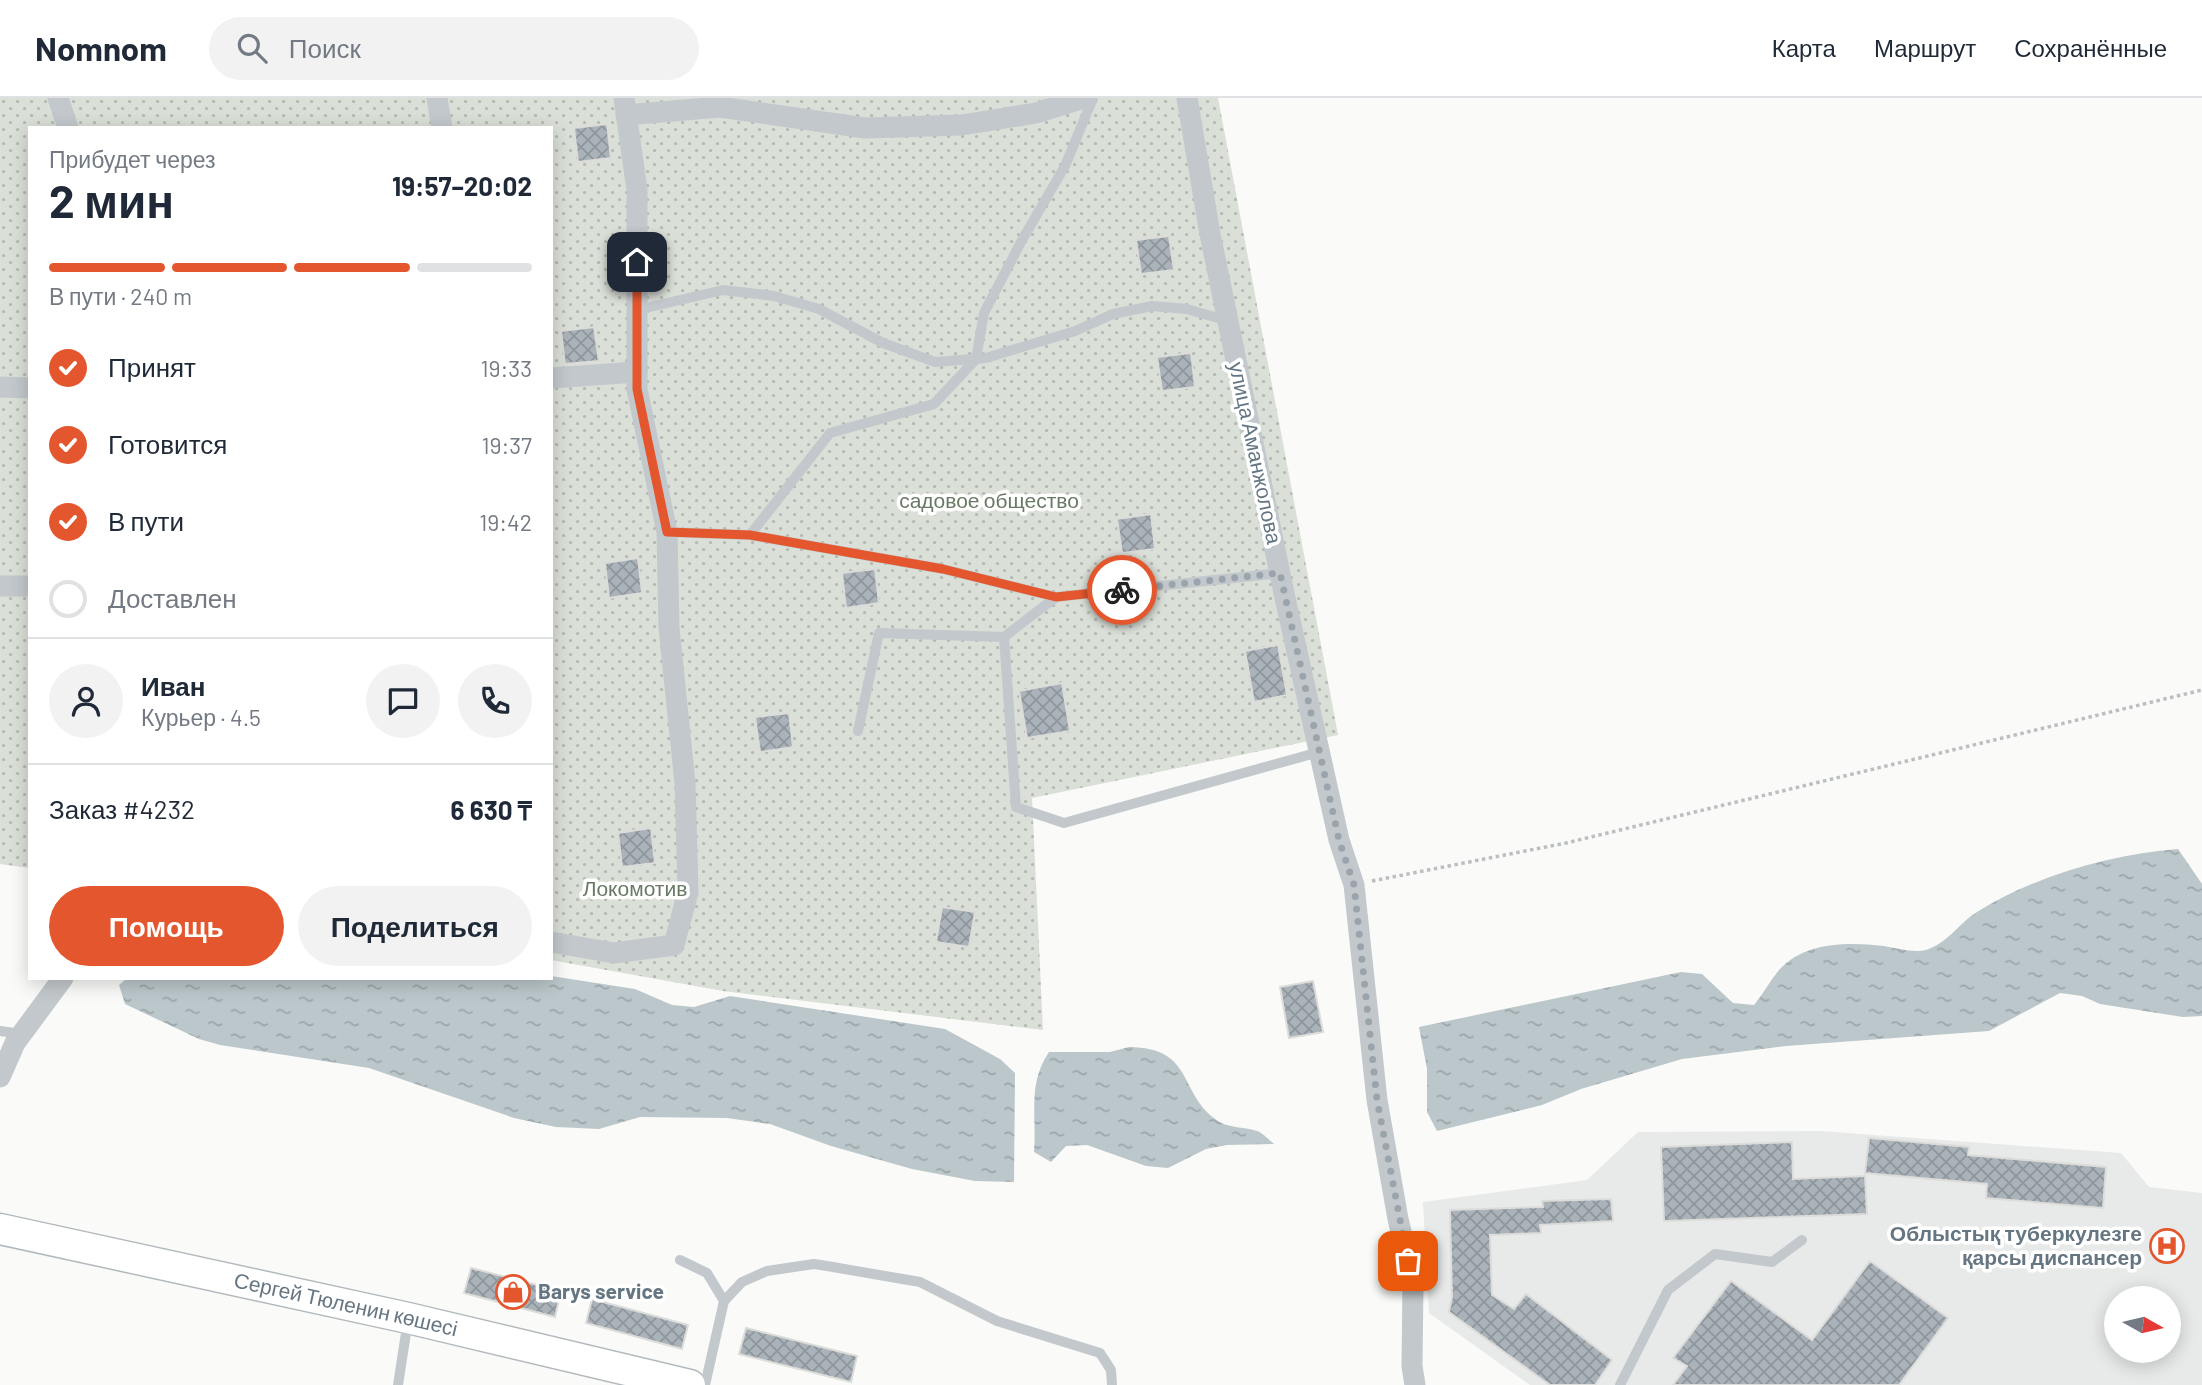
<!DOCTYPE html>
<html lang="ru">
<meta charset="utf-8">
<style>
:root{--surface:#fff;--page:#f2f2f3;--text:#1f2937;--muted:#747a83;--line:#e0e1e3;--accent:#e4572e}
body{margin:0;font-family:Barlow,sans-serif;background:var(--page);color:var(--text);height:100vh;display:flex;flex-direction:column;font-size:26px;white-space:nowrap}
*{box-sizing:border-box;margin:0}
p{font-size:23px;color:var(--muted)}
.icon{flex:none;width:38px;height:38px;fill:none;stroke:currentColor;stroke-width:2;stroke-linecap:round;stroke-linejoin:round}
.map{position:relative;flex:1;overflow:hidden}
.panel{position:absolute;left:28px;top:28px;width:525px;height:854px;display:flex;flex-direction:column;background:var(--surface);border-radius:0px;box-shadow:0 4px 18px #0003}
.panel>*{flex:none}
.needle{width:46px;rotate:98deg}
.buttons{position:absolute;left:2104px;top:1188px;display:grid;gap:14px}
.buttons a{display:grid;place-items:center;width:77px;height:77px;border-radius:50%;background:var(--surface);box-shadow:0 4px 18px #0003;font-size:35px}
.pin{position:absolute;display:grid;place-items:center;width:60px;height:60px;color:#fff;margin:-30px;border-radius:14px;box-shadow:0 4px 10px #0006}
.courier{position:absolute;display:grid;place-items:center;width:70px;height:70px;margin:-35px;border:5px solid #e4572e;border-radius:50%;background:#fff;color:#222;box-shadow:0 2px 9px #0007}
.overview em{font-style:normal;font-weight:700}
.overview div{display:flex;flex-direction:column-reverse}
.overview{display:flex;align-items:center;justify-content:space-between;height:119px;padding:0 21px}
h1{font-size:46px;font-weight:700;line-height:52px}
.bar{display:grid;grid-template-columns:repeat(4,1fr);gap:10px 7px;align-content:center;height:84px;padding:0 21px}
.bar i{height:9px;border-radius:5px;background:var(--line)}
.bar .on{background:var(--accent)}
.bar p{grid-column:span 4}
.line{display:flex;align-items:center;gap:18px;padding:0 21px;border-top:2px solid var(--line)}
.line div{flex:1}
.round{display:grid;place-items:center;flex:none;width:74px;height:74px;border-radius:37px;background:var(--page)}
ol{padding:0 21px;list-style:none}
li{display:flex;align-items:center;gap:21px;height:77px}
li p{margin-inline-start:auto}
li .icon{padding:7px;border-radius:50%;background:var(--accent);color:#fff;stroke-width:4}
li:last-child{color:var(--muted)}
li i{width:38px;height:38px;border:4px solid var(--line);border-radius:50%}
.cta{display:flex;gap:14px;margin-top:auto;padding:14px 21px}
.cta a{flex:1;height:80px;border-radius:42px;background:var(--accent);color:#fff;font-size:28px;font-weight:700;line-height:80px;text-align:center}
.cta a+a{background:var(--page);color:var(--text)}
header{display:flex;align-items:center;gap:42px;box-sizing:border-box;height:98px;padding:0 35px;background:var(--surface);border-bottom:2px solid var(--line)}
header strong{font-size:33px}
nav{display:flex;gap:38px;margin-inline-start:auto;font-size:24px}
.search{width:490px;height:63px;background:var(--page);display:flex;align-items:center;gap:18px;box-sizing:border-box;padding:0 24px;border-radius:38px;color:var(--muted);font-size:26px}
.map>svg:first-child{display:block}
</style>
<header>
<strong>Nomnom</strong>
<div class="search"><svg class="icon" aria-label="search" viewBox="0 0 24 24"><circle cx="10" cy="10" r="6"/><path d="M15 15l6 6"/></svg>Поиск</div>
<nav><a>Карта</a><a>Маршрут</a><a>Сохранённые</a></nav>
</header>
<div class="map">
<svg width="2202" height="1287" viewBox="0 0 2202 1287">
<defs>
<pattern id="grass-dots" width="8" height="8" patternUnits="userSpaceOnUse" patternTransform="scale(1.75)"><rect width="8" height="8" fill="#dadfd7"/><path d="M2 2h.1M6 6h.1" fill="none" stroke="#b4b9b4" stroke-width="1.8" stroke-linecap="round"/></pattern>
<pattern id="water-ripples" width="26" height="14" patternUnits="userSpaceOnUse" patternTransform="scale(1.75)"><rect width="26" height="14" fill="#bbc7cb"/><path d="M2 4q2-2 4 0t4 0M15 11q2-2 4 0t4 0" fill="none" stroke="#9ca6aa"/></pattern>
<pattern id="building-cross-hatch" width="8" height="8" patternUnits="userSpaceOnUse" patternTransform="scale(1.75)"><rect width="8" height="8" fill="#aab3b9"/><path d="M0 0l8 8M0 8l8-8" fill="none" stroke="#8e969c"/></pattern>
</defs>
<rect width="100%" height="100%" fill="#fafaf8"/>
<!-- built -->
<path fill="#e8e9e9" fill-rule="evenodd" d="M1820,1033L2121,1055L2149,1089L2202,1095V1287H1530L1429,1215L1423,1104L1587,1082L1638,1034ZM2116,1200H2168V1253H2116Z"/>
<!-- grass -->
<path fill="url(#grass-dots)" d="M0,0H1218L1338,637L1032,700L1043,932L723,893L551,862V30H30V770L0,766Z"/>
<!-- water -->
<g fill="url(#water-ripples)">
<path d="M2178,751L2202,786V918L2183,919L2100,906L2082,898L2060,895L1989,933L1786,948L1682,961L1581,991L1542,1007L1437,1033L1427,1014V971L1419,929L1681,874L1702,876L1733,905L1754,907C1763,896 1770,883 1779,872C1805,843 1849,844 1884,848C1896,850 1914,855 1926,852C1948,845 1958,826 1977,814C2034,778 2112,756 2178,751Z"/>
<path d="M551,878L635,891L672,907L694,909L730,898L945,931L1000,961L1015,975L1014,1084L975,1083L912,1071L831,1048L770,1026L727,1020L640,1019L599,1031L556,1029L514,1020L369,970L220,947L199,941L125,906L119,887L127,880Z"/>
<path d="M1129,949C1194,950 1178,993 1215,1021C1228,1031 1243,1028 1257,1033C1263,1035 1269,1042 1274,1046L1227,1047L1206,1051L1168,1070L1146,1068L1087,1047L1066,1048L1051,1064L1034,1054C1037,1018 1027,986 1049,954H1110Z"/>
</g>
<!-- building -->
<g fill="url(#building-cross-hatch)" stroke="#dcdcda" stroke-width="2">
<path d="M607,26L611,60L578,64L574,30Z"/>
<path d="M1169,138L1174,172L1141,176L1136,142Z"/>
<path d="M594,229L599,263L565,266L561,233Z"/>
<path d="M1191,255L1195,289L1162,293L1157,259Z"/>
<path d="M1151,416L1155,451L1122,455L1117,421Z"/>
<path d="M638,460L642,495L609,500L605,465Z"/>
<path d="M875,471L879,505L846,510L842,475Z"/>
<path d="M1278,547L1287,597L1254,604L1245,553Z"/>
<path d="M1062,585L1070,633L1027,640L1019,593Z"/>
<path d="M789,615L793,649L760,654L755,619Z"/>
<path d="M651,730L655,765L622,769L618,735Z"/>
<path d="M942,809L975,814L969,849L936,844Z"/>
<path d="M1313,883L1323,934L1289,940L1280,889Z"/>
<path d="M1869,1040L1969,1049L1968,1057L2106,1069L2103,1110L1986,1100L1987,1086L1865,1075Z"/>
<path d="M1792,1044L1793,1081L1865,1078L1867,1116L1664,1123L1661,1049Z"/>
<path d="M1611,1101L1613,1123L1540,1127L1541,1135L1490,1137L1492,1197L1514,1211L1526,1196L1612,1262L1595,1287H1550L1449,1214L1452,1199L1450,1112L1543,1109L1542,1103Z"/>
<path d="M1870,1163L1948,1220L1899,1287H1673L1687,1268L1673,1260L1731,1183L1812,1242Z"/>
<path d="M471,1170L561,1193L555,1219L464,1195Z"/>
<path d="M592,1201L688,1227L682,1251L586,1225Z"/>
<path d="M746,1230L857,1258L851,1284L739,1256Z"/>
</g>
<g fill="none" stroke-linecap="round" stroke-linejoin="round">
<!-- secondary casing -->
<g stroke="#b3babf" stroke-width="33">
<g id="secondary">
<path id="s1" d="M0,1131L408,1220L690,1287"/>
</g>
</g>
<!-- path -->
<path stroke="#bbbfc2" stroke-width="3.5" stroke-dasharray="3.5 3.5" stroke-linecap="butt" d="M1372,783L1566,745L2202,592"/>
<!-- lane -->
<g stroke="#c3c8cc" stroke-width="10">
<path d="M637,212L723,192L774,198L819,211L883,245L935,264L986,260L1075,233L1113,216L1152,208L1187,211L1228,223"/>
<path d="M667,434L750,437L830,335L934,306L976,261L984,215L1021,144L1065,68L1093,0"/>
<path d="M750,437L943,471L1056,499L1280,475"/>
<path d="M1056,499L1004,539L1016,709L1064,725L1319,654"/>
<path d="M858,633L879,535L1004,539"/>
<path d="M0,933L21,936"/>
<path d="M680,1162L707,1175L724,1203L705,1287"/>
<path d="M724,1203L742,1184L767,1173L814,1166L827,1168L920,1184L997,1223L1100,1255L1111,1272L1112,1287"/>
<path d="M398,1287L408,1222"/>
<path d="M1620,1287L1668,1192L1715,1156L1772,1164L1802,1142"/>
</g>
<!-- street -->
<g stroke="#c3c8cc" stroke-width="21">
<path d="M58,0L68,30"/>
<path d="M437,0L442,30"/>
<path d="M1187,0L1210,136L1285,500L1339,742L1354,787L1377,1002L1398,1121L1413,1184L1412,1268L1415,1287"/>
<path d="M626,17L720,9L865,30L962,27L1036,15L1084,0"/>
<path d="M551,280L637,274"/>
<path d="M0,289L30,290"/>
<path d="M0,488H30"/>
<path d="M551,844L614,855L674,847L688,794L685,685L669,530L667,434L637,291V92L624,0"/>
<path d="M0,979L15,945L63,880"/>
</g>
<!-- secondary -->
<use href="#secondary" stroke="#fff" stroke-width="30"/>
</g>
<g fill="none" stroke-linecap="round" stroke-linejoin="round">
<!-- done -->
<path stroke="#99a4ac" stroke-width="7" stroke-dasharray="0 12.6" d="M1122,492L1280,475L1339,742L1354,787L1377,1002L1408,1163"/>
<!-- route -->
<path stroke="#e4572e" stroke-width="9" d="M637,164V291L667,434L750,437L943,471L1056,499L1122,492"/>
</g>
<!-- icons -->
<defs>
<g id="hospital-ring" transform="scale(1.75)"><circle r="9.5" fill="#fff" stroke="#e4572e" stroke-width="1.5"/><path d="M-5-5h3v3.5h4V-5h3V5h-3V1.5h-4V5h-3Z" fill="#e4572e"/></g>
<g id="shop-ring" transform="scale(1.75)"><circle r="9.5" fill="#fff" stroke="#e4572e" stroke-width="1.5"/><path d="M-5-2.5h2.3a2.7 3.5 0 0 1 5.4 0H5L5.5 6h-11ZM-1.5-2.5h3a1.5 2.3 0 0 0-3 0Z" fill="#e4572e"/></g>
</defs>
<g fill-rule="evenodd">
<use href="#hospital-ring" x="2167" y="1148"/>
<use href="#shop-ring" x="513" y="1194"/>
</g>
<g text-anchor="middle" stroke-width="7" stroke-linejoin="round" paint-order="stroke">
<!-- street labels -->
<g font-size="21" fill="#657683" stroke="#fff">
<text transform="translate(1255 355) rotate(78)" y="7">улица Аманжолова</text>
<text dy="7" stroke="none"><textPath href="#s1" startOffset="354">Сергей Тюленин көшесі</textPath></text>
</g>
<!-- park labels -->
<g font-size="21" fill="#687a64" stroke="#fff">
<text x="989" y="410">садовое общество</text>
<text x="635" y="798">Локомотив</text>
</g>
<!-- poi labels -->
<g font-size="21" font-weight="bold" fill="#657683" stroke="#fff" text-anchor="end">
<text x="2142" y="1143">Облыстық туберкулезге<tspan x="2142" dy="24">қарсы диспансер</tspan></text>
<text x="538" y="1201" text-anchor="start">Barys service</text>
</g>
</g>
</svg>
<div class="buttons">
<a><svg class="needle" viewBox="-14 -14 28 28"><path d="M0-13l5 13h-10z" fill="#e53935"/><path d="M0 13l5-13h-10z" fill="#747a83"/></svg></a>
</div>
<div class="pin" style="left:1408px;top:1163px;background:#ea580c"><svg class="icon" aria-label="bag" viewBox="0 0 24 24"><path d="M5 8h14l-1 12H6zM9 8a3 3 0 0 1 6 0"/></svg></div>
<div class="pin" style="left:637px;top:164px;background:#1f2937"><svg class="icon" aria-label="home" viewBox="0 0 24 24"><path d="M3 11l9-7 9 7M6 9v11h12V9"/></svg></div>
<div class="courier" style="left:1122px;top:492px"><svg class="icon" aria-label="bike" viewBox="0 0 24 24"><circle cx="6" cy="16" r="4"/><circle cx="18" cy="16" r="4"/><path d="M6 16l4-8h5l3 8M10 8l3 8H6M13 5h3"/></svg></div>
<section class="panel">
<div class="overview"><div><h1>2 мин</h1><p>Прибудет через</p></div><em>19:57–20:02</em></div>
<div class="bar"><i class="on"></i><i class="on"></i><i class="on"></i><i></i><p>В пути · 240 m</p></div>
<ol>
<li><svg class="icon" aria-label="check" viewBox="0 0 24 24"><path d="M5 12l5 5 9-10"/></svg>Принят<p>19:33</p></li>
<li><svg class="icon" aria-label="check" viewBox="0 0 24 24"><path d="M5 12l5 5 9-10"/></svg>Готовится<p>19:37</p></li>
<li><svg class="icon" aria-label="check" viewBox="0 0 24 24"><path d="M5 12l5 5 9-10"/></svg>В пути<p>19:42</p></li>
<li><i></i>Доставлен</li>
</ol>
<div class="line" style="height:126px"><a class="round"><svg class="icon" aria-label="person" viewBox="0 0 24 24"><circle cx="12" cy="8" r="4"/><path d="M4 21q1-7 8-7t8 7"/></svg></a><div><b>Иван</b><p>Курьер · 4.5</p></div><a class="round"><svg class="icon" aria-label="chat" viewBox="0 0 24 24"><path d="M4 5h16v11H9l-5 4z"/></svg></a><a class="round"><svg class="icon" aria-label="phone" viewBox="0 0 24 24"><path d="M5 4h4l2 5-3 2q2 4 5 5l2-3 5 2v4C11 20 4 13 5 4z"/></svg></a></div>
<div class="line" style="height:91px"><div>Заказ #4232</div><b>6 630 ₸</b></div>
<div class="cta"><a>Помощь</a><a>Поделиться</a></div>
</section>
</div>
